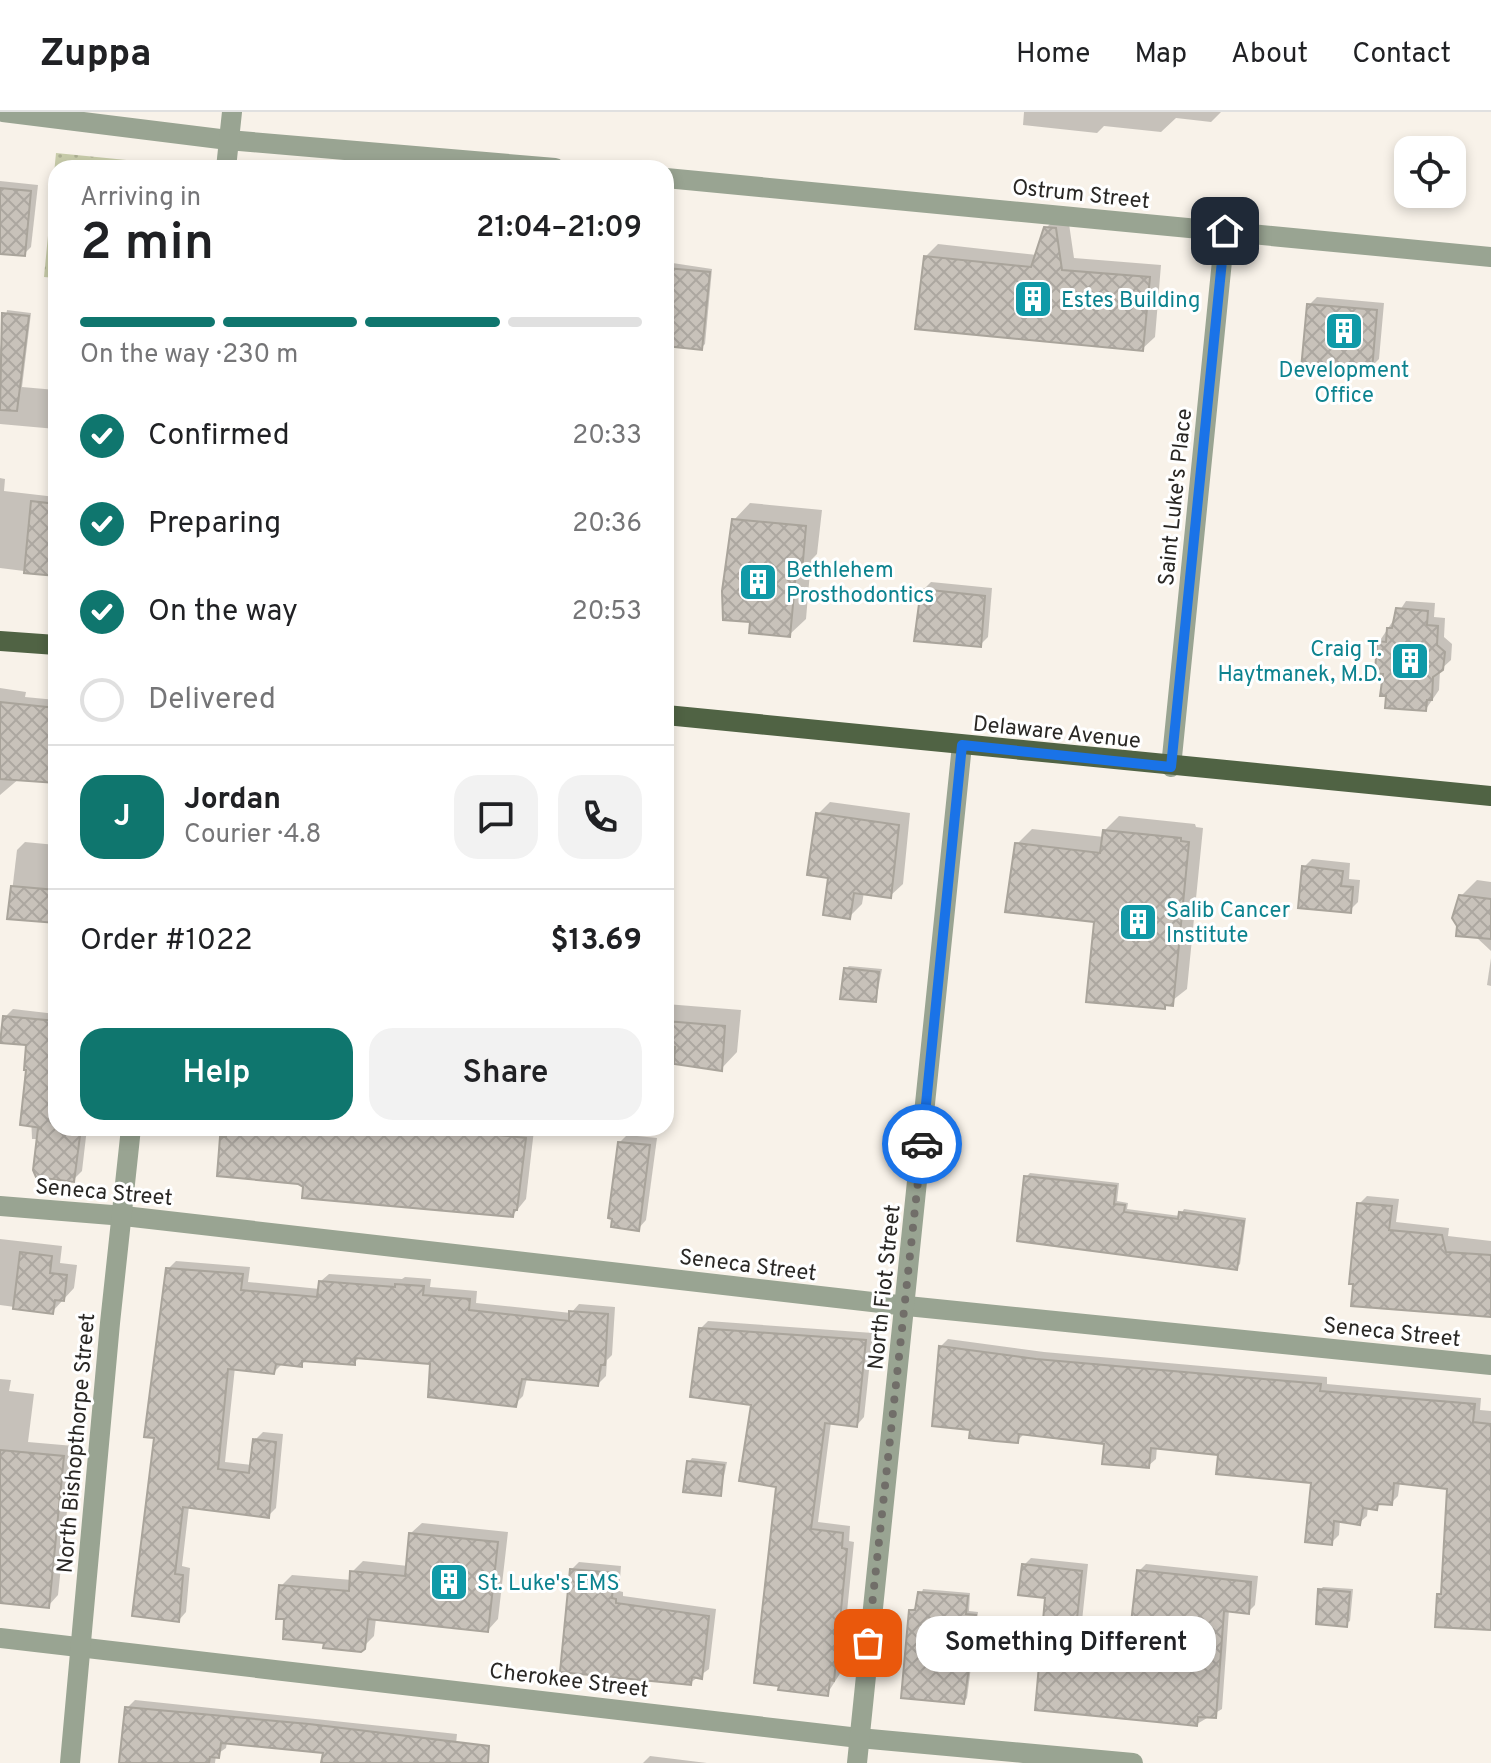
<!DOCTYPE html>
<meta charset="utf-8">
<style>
:root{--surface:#fff;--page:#f2f2f2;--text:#202124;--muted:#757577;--line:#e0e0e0;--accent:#0f766e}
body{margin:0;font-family:Overpass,sans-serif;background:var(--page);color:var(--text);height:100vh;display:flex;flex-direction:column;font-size:30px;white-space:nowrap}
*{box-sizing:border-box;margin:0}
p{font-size:26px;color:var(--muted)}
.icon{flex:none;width:44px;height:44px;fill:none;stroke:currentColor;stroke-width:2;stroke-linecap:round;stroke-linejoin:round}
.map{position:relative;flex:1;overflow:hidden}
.drawer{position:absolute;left:48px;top:48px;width:626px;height:976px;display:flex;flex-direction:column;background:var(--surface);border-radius:24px;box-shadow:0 4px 12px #0003}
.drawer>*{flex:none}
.tools{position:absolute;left:1394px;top:24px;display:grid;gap:16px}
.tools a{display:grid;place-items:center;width:72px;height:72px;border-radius:16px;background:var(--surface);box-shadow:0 4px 12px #0003;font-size:40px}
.pin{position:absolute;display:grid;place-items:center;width:68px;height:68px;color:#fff;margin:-34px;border-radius:16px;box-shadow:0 4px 12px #0006}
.courier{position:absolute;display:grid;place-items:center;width:80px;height:80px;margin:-40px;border:6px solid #1a73e8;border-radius:50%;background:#fff;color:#222;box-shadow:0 2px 10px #0007}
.bubble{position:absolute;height:56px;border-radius:24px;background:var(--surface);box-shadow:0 4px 12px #0003;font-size:26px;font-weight:600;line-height:56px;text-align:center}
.summary em{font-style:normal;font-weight:600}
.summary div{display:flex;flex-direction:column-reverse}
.summary{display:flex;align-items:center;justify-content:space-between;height:136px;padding:0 32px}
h1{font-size:52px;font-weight:600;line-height:60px}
.bar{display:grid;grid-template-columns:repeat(4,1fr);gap:12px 8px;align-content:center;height:96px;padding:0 32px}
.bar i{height:10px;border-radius:6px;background:var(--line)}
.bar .current{background:var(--accent)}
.bar p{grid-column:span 4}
.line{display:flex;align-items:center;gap:20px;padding:0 32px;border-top:2px solid var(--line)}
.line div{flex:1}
.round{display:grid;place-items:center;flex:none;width:84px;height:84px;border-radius:24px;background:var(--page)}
ol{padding:0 32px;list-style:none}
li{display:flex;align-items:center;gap:24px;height:88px}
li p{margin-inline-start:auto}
li .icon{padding:8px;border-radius:50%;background:var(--accent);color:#fff;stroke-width:4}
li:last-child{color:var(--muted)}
li i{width:44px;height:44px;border:4px solid var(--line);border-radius:50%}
.action{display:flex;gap:16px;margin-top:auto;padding:16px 32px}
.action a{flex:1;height:92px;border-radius:24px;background:var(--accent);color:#fff;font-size:32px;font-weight:600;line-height:92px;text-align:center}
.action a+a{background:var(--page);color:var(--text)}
header{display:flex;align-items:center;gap:48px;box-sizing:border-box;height:112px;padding:0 40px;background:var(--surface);border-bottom:2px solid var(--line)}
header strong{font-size:38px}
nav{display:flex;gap:44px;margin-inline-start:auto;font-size:28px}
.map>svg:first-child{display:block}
</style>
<header>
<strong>Zuppa</strong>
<nav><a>Home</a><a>Map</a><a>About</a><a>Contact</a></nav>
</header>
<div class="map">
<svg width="1491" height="1651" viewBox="0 0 1491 1651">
<defs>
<pattern id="garden-dots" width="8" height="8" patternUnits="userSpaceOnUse" patternTransform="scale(2)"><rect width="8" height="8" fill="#c8ccaa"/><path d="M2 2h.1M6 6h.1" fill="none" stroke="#acaf92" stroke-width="1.8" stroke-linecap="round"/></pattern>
<pattern id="building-cross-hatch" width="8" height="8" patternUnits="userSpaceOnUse" patternTransform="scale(2)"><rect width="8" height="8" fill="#c8c2ba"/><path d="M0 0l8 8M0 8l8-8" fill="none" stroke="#aca7a0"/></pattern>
</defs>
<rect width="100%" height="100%" fill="#f8f2e9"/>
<!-- garden -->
<path fill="url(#garden-dots)" d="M56,41L197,55V56H56V166L44,165Z"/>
<!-- shadow -->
<g fill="#0003">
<path d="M1024,0H1221L1211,10L1176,6L1161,20L1104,14L1097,21L1023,13Z"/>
<path d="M0,69L38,73L31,135L24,142L0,140Z"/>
<path d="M1058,104L1068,105L1074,146L1161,153L1155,225L1142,237L926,144L938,132L1037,143L1046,116Z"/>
<path d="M666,150L712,157L705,232L701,236L666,232Z"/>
<path d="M1317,185L1384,191L1379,247L1371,255H1362L1357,260L1309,193Z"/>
<path d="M7,198L31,201L22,275L56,278V317L0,312V238Z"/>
<path d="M0,366L5,367L4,379L56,385V463L0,456Z"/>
<path d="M750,391L822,398L817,442L811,448L806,507L789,523L752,509L734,408Z"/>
<path d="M931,470L992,476L988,525L980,533L923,478Z"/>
<path d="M1406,489L1435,491L1434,505L1445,506L1444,525L1452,532L1451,548L1440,558L1439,578L1426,597L1385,560L1379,530Z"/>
<path d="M0,576L26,580L25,585L56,588V669L20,666L0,683Z"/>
<path d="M830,690L910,701L903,772L890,784L864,780L862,792L850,804L830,764L818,702Z"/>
<path d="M1119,704L1195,712L1196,715L1203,716L1187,877L1164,895L1096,808L1017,732L1032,717L1104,725V719Z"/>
<path d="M25,730L56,733V809L9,805L17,738Z"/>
<path d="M1312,747L1350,751L1349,767L1360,768L1358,790L1350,798L1304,755Z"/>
<path d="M1477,768L1491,770V839L1475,824L1461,784Z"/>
<path d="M1491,846V874L1487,873Z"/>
<path d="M849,854L882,857L876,888L846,857Z"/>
<path d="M666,892L741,898L737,940L721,957L677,938L666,937Z"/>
<path d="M13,897L56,902V1016H87L82,1059L74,1067L38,1027H32L28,931L5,905Z"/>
<path d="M229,1016L534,1018L526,1087L513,1103L305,1074L222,1026Z"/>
<path d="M627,1023L657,1026L646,1108L638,1117L619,1031Z"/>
<path d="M1030,1061L1119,1071L1117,1089L1128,1091L1127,1097L1180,1104L1184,1097L1246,1106L1240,1152L1236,1156L1026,1065Z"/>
<path d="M1367,1084L1399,1087L1396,1110L1449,1116L1448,1124L1491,1129V1203L1354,1192L1359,1092Z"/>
<path d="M0,1127L62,1134L60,1151L77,1153L74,1176L52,1200L0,1193Z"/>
<path d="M176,1149L250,1155L248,1170L320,1177L321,1169L329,1162L402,1167L405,1165L431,1167L430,1175L477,1179L476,1191L571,1201L579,1192L615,1195L612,1243L607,1248L606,1264L598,1272L527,1266L523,1284L515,1292L433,1251L361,1244L354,1251L307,1247L301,1253L283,1251L274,1260L235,1255L225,1350L252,1353L255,1328L263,1320L283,1322L276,1396L268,1404L189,1394L182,1454L190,1456L186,1500L179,1508L156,1324L168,1157Z"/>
<path d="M708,1209L873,1221L864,1305L857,1313L831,1310L818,1410L850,1414L849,1429L854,1430L841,1560L827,1582L779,1373L754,1292L701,1216Z"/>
<path d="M948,1227L1044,1240L1327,1265V1272L1481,1286L1480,1298L1491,1299V1516L1439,1483L1443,1479L1449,1375L1400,1370L1398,1384L1391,1391L1368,1394L1367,1404L1359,1411L1340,1408L1339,1423L1331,1431L1313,1369L1220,1341L1157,1334L1156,1347L1148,1354L1107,1330L1025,1321L1017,1329L972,1317L941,1234Z"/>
<path d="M0,1267L11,1268L9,1279L34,1282L28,1330L74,1334L58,1483L48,1494L0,1489Z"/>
<path d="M692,1346L727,1350L720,1382L689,1350Z"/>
<path d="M422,1411L508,1420L498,1507L488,1518L376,1506L374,1524L360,1538L326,1529L287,1505L281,1474L292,1463L352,1468V1460L363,1449L408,1454L411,1421Z"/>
<path d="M1031,1446L1088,1452L1082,1509L1133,1513L1139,1459L1146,1452L1258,1464L1255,1493L1248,1500L1229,1498L1222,1597L1197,1612L1037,1596L1047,1484L1024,1453Z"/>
<path d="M579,1450L621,1454L619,1479L623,1480V1484L716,1497L709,1557L690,1571L571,1458Z"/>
<path d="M1323,1475L1353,1477L1350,1509L1346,1512L1320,1478Z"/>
<path d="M923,1477L970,1481L969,1499L978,1500L967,1586L964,1590L911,1498L917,1495Z"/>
<path d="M135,1588L457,1622L454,1651H323L325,1639L227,1630L226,1636L216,1643L215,1651H121L127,1596Z"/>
<path d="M650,1644L707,1651H643Z"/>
</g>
<!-- building -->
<g fill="url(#building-cross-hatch)" stroke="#a9a49b" stroke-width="2">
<path d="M0,76L31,79L25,144L0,142Z"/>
<path d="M1044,115L1056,116L1062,158L1150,165L1143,239L915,217L924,144L1031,155Z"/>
<path d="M666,156L710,160L702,238L666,234Z"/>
<path d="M1307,192L1377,198L1372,258L1359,256L1358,262L1301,257Z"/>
<path d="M2,201L29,204L17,299L0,298Z"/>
<path d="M31,389L56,392V464L24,461Z"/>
<path d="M732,407L806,414L802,460H796L790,525L749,521L750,510L723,508L722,479Z"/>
<path d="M921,477L985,484L981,535L914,529Z"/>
<path d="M1396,496L1428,499L1427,513L1438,514L1437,533L1445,540L1443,558L1433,565L1432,588H1427L1426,599L1385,596L1386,584H1380L1383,562L1375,561L1377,529L1386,530L1387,516H1392Z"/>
<path d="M0,590L56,596V671L0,667Z"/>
<path d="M816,701L899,713L891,786L854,781L850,807L823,803L828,766L807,763Z"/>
<path d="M1103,718L1181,726V729L1189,730L1173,894L1165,893V897L1086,890L1094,810L1005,800L1015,731L1100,741Z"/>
<path d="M1302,754L1343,759L1341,774L1353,775L1351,801L1298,796Z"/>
<path d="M11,774L56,778V811L7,807Z"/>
<path d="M1459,783L1491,787V827L1456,824L1457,814L1452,806Z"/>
<path d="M844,856L879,860L876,890L840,887Z"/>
<path d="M3,904L56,909V1016H81L74,1070L36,1065L33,1058L38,1016H42L20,1013L26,958H24L26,933L0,931Z"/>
<path d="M666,909L725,914L722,959L674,952L675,935L666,934Z"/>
<path d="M227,1016H460V1019L526,1026L517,1098H514L513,1105L302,1086L303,1075L298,1072L217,1064L220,1025H226Z"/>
<path d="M618,1030L650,1033L639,1119L611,1115L612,1107L608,1106Z"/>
<path d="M1024,1064L1116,1074L1114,1092L1125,1093L1124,1100L1178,1107L1179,1100L1244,1109L1237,1158L1017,1129Z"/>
<path d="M1357,1091L1392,1094L1389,1118L1442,1123L1446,1140L1491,1143V1205L1351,1194L1353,1172H1349Z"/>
<path d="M20,1140L52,1144L50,1161L67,1163L64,1189L55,1188L53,1202L13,1197Z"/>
<path d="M166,1156L243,1162L241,1178L317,1185L319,1169L395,1175V1172L424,1174L423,1183L470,1187L469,1198L569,1209V1199L608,1202L605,1253H601L598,1274L522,1267L516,1295L428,1285L430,1252L355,1246V1253L302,1249V1255L276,1252L274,1262L228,1257L218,1357L249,1361L253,1327L276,1330L269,1406L183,1395L175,1462L183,1463L179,1510L132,1504L154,1326L144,1325Z"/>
<path d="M699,1216L866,1228L857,1315L825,1311L811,1417L843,1421L842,1436L847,1437L834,1569L830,1568L828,1584L778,1578L779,1574L754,1571L776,1375L739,1369L751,1293L690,1285Z"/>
<path d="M939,1234L1036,1247L1321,1272L1320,1279L1475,1292L1473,1310L1491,1312V1518L1435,1515L1437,1482H1441L1447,1377L1394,1371L1392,1393L1378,1392L1377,1398L1363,1396L1360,1413L1334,1409L1332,1433L1305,1430L1311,1371L1216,1362L1218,1343L1151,1336L1149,1356L1127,1354L1102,1352L1104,1332L1019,1322L1018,1331L995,1329L969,1326L970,1318L932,1314Z"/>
<path d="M0,1338L64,1344L49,1496L0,1491Z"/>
<path d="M687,1349L724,1353L721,1384L683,1380Z"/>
<path d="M409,1421L498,1430L488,1520L368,1507L365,1537L361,1540L323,1536L324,1531L283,1527L284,1507H276L279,1473L349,1479L350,1459L405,1464Z"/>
<path d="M1022,1452L1082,1459L1076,1516L1130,1520L1137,1458L1251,1470L1249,1502L1224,1499L1216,1606L1198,1605L1197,1614L1035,1598L1045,1486L1018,1483Z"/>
<path d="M570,1457L614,1461L612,1486L616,1487V1491L709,1504L702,1567L692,1565L691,1573L560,1560Z"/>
<path d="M1318,1477L1350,1480L1347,1515L1316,1512Z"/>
<path d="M918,1480L968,1484L966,1502L976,1503L964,1592L901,1586L909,1498H915Z"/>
<path d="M125,1595L309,1612L489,1634L488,1651H321L323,1641L221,1631L219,1646L210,1645L209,1651H119Z"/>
</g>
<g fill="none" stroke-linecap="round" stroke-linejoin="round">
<!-- minor -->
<g stroke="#99a492" stroke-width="20">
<path d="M3,0L228,28L555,56"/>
<path d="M226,56L232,0"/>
<path d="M666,66L1491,145"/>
<path d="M1171,655L1225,119"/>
<path d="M0,1094L124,1104L907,1194L1491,1253"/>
<path d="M0,1526L859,1626L1133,1651"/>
<path d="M70,1651L110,1211L131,1016"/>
<path d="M857,1651L962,633"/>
</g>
<!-- major -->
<g stroke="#506344" stroke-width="20">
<path d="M0,529L56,533"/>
<path d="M666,603L1491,684"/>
</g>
</g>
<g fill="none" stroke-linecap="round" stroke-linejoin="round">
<!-- done -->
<path stroke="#716e69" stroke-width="8" stroke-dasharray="0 14.4" d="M868,1531L922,1032"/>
<!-- route -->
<path stroke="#1a73e8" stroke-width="10" d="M922,1032L962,633L1171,655L1225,119"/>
</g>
<!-- icons -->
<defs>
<g id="building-square" transform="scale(2)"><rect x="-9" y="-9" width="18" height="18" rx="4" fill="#0f9aa8" stroke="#fff"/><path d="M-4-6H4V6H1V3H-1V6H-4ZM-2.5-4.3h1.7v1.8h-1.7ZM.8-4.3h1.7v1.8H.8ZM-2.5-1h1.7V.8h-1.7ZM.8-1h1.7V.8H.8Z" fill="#fff"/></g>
</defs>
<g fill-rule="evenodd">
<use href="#building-square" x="1033" y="187"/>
<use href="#building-square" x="1344" y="219"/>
<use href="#building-square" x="758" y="470"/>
<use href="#building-square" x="1410" y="549"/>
<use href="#building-square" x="1138" y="810"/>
<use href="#building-square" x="449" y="1470"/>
</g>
<g text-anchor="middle" stroke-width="6" stroke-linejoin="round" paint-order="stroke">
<!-- street labels -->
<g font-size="22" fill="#292724" stroke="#fff">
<text transform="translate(1081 81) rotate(6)" y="8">Ostrum Street</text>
<text transform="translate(1174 385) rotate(-84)" y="8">Saint Luke's Place</text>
<text transform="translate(1057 619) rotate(6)" y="8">Delaware Avenue</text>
<text transform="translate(104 1079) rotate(5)" y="8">Seneca Street</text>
<text transform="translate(748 1152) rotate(7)" y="8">Seneca Street</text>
<text transform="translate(883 1175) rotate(-84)" y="8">North Fiot Street</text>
<text transform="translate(1392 1219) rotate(6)" y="8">Seneca Street</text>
<text transform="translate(75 1331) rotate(-85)" y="8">North Bishopthorpe Street</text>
<text transform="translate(569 1567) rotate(7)" y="8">Cherokee Street</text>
</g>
<!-- culture labels -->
<g font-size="22" fill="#0d838f" stroke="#fff" text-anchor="start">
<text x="1061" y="195">Estes Building</text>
<text x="1344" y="265" text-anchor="middle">Development<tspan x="1344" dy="25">Office</tspan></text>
<text x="786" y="465">Bethlehem<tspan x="786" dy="25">Prosthodontics</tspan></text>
<text x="1382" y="544" text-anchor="end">Craig T.<tspan x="1382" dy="25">Haytmanek, M.D.</tspan></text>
<text x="1166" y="805">Salib Cancer<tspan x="1166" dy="25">Institute</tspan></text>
<text x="477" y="1478">St. Luke's EMS</text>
</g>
</g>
</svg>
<div class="tools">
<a><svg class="icon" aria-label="locate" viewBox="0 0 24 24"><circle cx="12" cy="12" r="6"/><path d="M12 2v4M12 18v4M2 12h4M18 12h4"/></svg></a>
</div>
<div class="pin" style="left:868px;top:1531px;background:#ea580c"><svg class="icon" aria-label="bag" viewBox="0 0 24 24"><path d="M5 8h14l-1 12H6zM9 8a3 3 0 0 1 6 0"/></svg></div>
<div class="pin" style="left:1225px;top:119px;background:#1f2937"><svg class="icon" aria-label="home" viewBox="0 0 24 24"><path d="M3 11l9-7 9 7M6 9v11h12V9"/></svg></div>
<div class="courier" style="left:922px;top:1032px"><svg class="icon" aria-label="car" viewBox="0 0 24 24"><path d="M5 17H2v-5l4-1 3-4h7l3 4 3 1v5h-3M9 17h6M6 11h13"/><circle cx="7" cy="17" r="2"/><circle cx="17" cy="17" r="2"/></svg></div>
<div class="bubble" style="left:916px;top:1504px;width:300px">Something Different</div>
<section class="drawer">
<div class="summary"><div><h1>2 min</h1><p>Arriving in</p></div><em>21:04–21:09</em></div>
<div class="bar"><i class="current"></i><i class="current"></i><i class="current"></i><i></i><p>On the way · 230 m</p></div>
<ol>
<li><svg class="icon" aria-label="check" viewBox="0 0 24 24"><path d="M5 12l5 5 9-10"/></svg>Confirmed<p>20:33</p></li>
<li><svg class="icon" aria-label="check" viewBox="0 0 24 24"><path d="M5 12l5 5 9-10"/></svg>Preparing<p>20:36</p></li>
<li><svg class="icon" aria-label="check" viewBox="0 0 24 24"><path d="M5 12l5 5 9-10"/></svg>On the way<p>20:53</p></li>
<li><i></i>Delivered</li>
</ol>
<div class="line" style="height:144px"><b class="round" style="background:var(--accent);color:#fff">J</b><div><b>Jordan</b><p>Courier · 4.8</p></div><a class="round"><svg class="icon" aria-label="chat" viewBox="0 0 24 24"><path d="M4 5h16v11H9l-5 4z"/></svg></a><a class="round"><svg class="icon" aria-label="phone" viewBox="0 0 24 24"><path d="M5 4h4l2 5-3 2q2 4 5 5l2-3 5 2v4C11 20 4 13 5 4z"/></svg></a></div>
<div class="line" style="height:104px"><div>Order #1022</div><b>$13.69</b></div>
<div class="action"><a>Help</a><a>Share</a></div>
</section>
</div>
